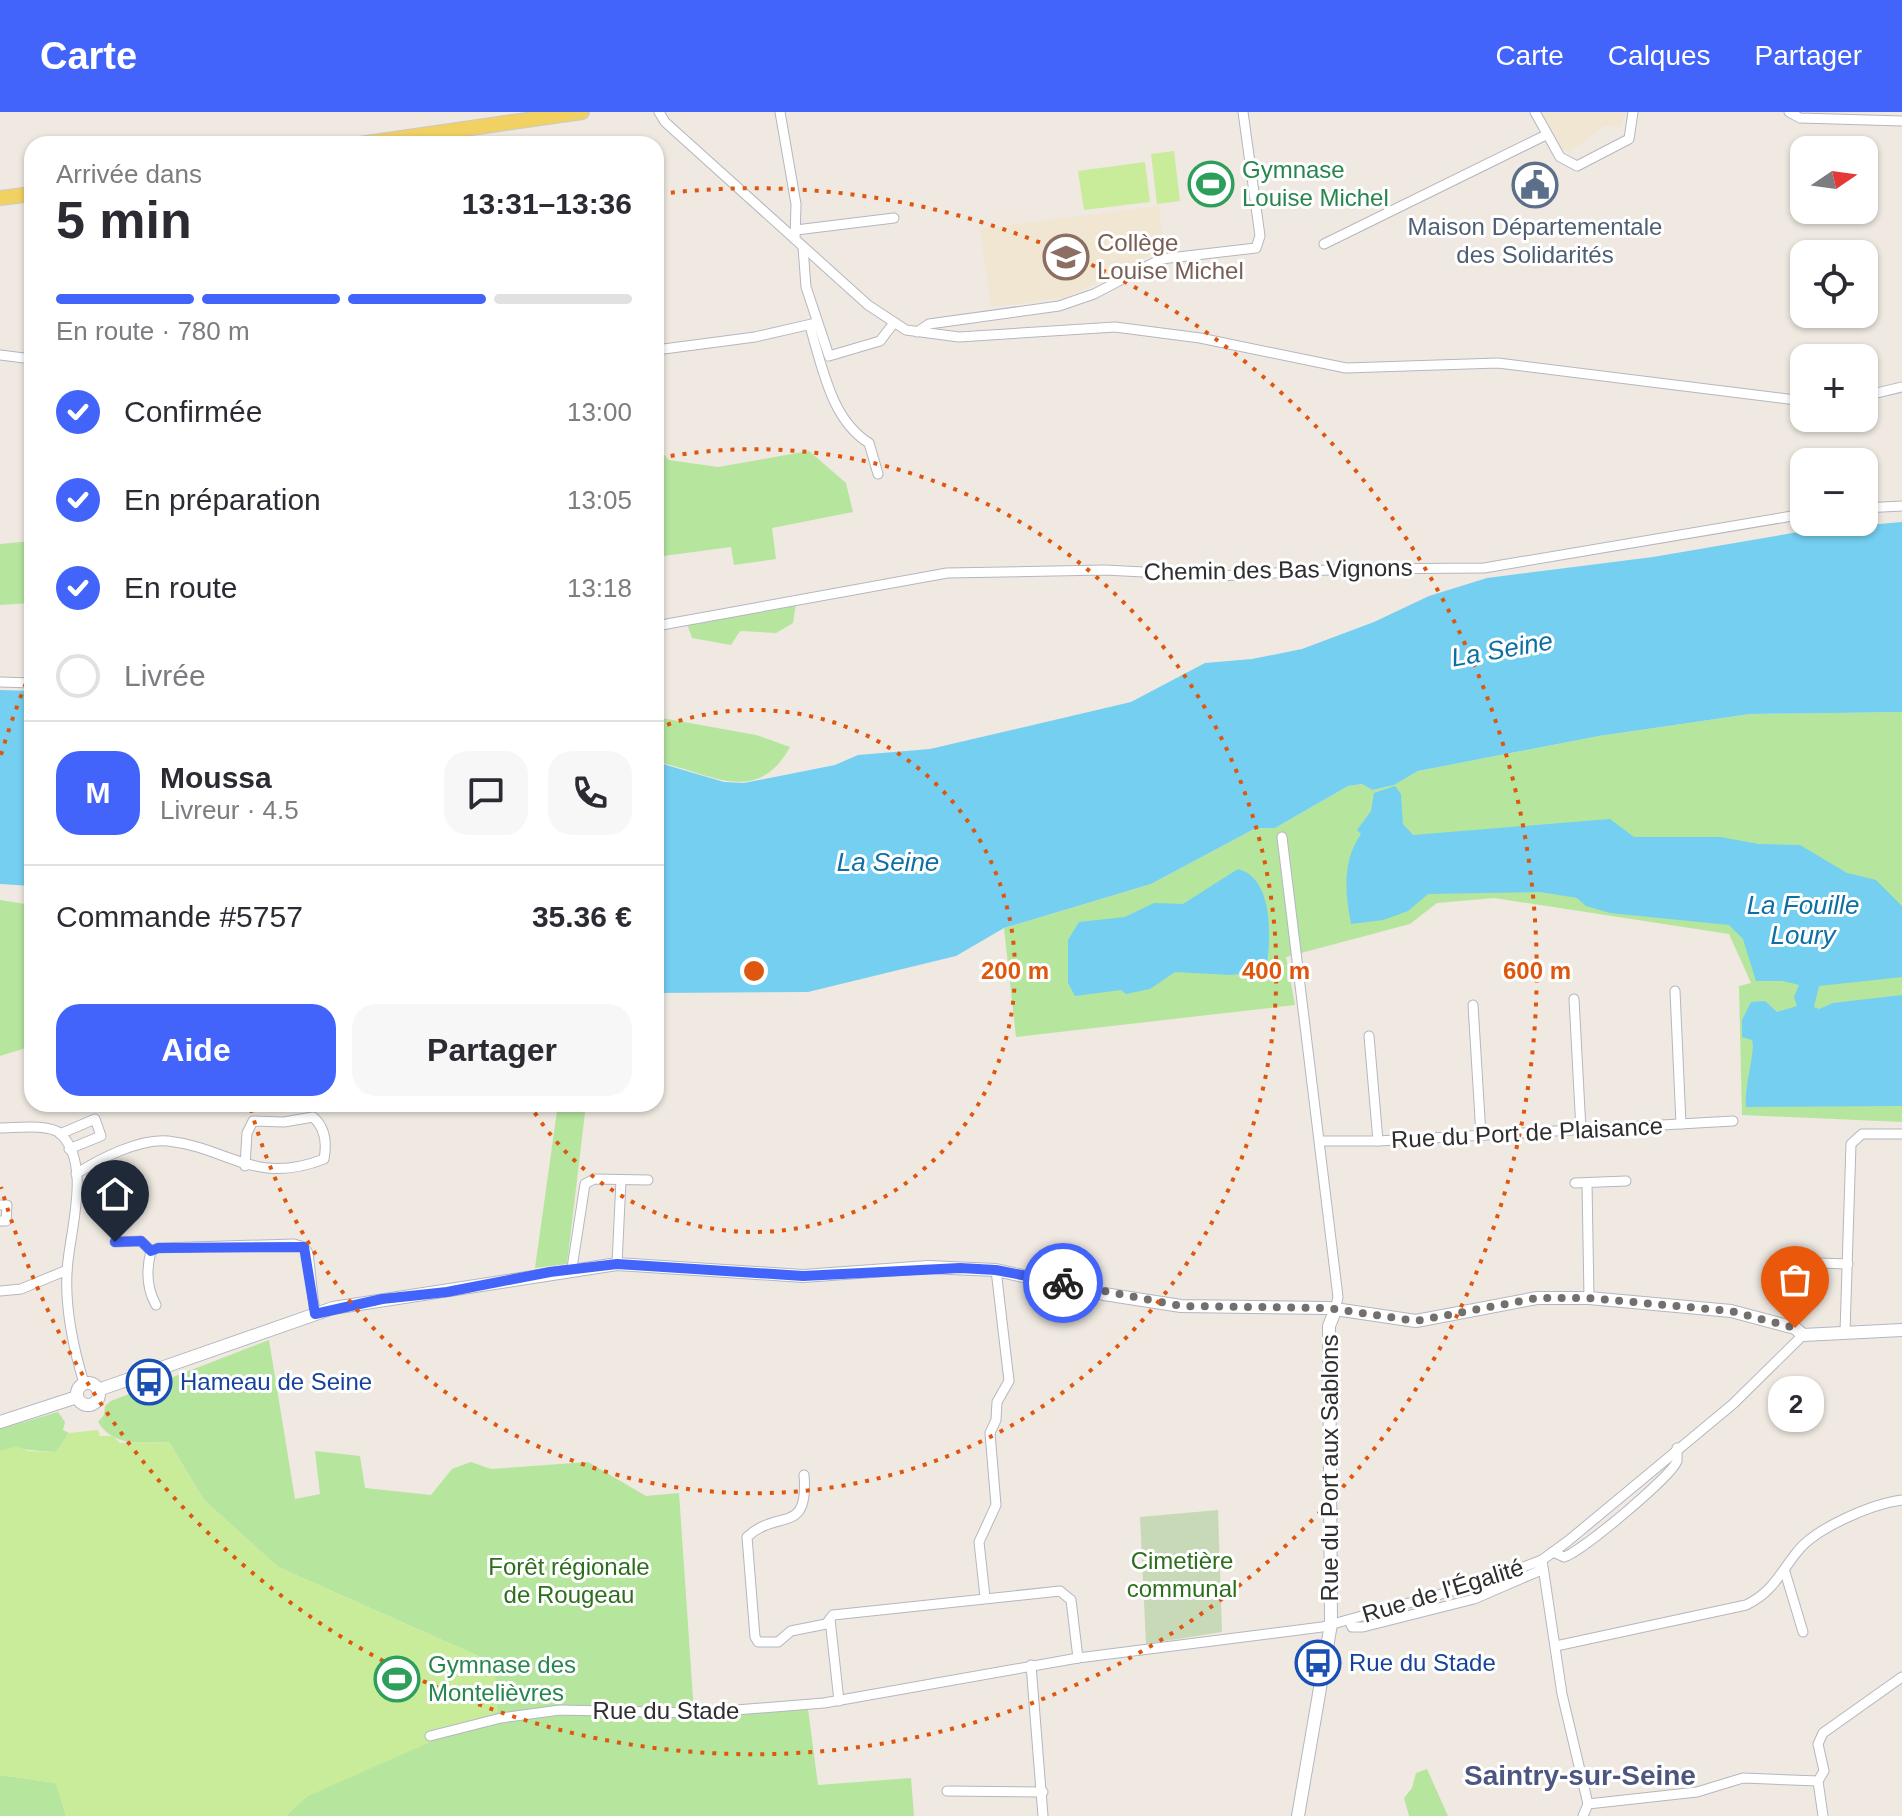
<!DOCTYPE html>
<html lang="fr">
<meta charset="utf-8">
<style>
:root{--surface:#fff;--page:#f7f7f7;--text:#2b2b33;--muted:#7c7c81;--line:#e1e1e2;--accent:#4264fb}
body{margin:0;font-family:Arial,sans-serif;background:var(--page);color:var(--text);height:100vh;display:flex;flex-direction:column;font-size:30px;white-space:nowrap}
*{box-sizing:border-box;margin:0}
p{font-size:26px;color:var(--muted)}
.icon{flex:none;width:44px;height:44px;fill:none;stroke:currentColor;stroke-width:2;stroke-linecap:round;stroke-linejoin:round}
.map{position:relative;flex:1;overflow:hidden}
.sheet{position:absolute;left:24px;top:24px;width:640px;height:976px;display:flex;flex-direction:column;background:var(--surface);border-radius:24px;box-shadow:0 2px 6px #0004}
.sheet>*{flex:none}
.needle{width:52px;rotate:77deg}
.fabs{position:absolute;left:1790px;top:24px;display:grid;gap:16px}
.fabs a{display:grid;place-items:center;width:88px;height:88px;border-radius:16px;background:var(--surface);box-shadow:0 2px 6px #0004;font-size:40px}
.pin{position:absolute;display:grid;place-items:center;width:68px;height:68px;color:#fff;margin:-82px -34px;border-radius:50% 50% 50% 0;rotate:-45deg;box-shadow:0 0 8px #0007}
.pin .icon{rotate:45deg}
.courier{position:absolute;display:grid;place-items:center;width:80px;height:80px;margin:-40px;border:6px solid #4264fb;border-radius:50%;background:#fff;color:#222;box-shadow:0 2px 10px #0007}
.bubble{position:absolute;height:56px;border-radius:24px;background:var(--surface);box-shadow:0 2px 6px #0004;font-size:26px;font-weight:700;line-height:56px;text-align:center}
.overview em{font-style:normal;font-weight:700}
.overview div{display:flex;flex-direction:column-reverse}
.overview{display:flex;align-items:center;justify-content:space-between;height:136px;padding:0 32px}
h1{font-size:52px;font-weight:700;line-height:60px}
.bar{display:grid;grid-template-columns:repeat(4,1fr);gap:12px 8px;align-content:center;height:96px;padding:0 32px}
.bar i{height:10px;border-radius:6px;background:var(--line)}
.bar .current{background:var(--accent)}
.bar p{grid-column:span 4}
.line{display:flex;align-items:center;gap:20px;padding:0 32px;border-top:2px solid var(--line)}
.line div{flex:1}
.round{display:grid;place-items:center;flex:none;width:84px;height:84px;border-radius:24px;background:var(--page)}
ol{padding:0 32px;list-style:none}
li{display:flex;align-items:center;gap:24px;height:88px}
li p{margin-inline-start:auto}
li .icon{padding:8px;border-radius:50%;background:var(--accent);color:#fff;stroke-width:4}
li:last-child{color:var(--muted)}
li i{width:44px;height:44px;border:4px solid var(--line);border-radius:50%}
.cta{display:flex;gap:16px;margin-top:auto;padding:16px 32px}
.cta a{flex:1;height:92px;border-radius:24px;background:var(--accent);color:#fff;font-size:32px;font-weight:700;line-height:92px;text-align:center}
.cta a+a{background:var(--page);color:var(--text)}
header{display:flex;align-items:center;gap:48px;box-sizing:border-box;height:112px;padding:0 40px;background:var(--accent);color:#fff}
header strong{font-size:38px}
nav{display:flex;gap:44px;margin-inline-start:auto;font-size:28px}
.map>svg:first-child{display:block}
</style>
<header>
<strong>Carte</strong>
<nav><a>Carte</a><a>Calques</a><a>Partager</a></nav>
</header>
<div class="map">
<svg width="1902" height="1704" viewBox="0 0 1902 1704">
<rect width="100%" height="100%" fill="#efe9e1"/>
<!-- education -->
<g fill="#f0e6d1">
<path d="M1542,0H1626L1621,14H1604L1569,40L1562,37Z"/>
<path d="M1159,94L1164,139L1139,148L1068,185L991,195L980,117Z"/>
</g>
<!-- green -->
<g fill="#b6e59e">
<path d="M656,334L669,348L718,355L809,339L846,371L853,400L772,416L776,447L734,453L731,435L656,445Z"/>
<path d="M32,429V491L0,493V432Z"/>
<path d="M796,491L793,511L776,521L740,519L731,533L692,526L687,512Z"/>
<path d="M1902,600V1010L1742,1003L1739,874L1751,871L1729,822L1494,786L1437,791L1410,812L1286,845L1295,893L1016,925L1004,816L1151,772L1256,716H1275L1348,674L1362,672L1374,678L1394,673L1418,659L1599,624L1750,602Z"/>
<path d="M656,605L756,623L790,635C756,697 708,659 656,650Z"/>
<path d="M0,788L32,793V934L0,944Z"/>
<path d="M558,992H586L567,1152L535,1156Z"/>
<path d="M269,1228L295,1387L320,1382L315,1339L360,1344L365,1376L431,1383L452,1357L471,1350L491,1357L588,1350L646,1384L679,1381L694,1601L808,1597L818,1673L911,1666L914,1704H286L306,1685L494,1551L278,1455L204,1388L169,1330C141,1330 115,1336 98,1310L104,1303L105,1294L111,1289Z"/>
<path d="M58,1300L65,1310L63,1318L69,1321L56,1340C36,1340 19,1334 0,1339V1317Z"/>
<path d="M1427,1657L1448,1704H1409L1404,1686L1412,1676L1416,1661Z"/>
<path d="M0,1663L56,1671L66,1704H0Z"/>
</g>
<!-- cemetery -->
<path fill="#c8d9b8" d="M1218,1398L1222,1520L1146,1532L1140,1405Z"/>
<!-- pitch -->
<g fill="#c9ec9a">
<path d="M1174,39L1180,89L1157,92L1151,42Z"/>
<path d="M1145,50L1150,90L1084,98L1078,59Z"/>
<path d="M98,1318L100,1324H113L120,1331L169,1330L204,1388L278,1455L494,1551L498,1600L306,1685L286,1704H66L56,1671L0,1663V1339L17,1334L28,1339L56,1340L69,1321Z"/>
</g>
<!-- water -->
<g fill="#75cff0">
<path d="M1902,410V600L1750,602L1599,624L1418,659L1394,673L1373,678L1362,672L1348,674L1275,716H1256L1151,772L1004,816L956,844L808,880L656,881V650L724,670L744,671L835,653L858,643L930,637L1131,590L1205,551L1252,547L1302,537L1374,510L1429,484L1487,466L1653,445L1810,418Z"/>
<path d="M0,578L32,579V774L0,772Z"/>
<path d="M1395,674L1401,682L1403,712L1413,723L1610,707L1634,725H1720L1759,732L1800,733L1847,761L1876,768L1902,794V865L1819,874L1814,895L1819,897L1833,891L1902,883V994L1746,995C1744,973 1756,939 1752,928L1742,925V908L1751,890L1765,889L1777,900L1797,894L1794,885L1799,873L1783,869H1756L1743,827L1729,813L1610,801L1586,794L1577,786L1540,780L1428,782L1408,799L1383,808L1351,812C1345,781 1342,749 1361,722L1357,718L1371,699L1374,681Z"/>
<path d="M1238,757C1273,766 1271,823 1267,852L1258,859L1231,863L1175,860L1150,877L1126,882L1121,878L1075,884L1068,871V828L1079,810L1125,805L1154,791L1183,792Z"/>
</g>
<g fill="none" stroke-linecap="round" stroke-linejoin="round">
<!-- street casing -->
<g stroke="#b4b7c1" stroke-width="11">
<g id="street">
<path d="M659,0L665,10L868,193L906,218L959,225L1115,215L1200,226L1346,256L1498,251L1804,289"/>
<path d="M780,0L796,92L795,127"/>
<path d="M1535,0L1560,45L1577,54L1629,27L1633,0"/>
<path d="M1789,0L1800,6L1902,9"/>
<path d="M796,118L894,106"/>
<path d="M1324,132L1546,23"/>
<path d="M803,135L806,175L829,244L880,229L893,212"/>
<path d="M816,212L811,218C823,258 832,308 869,331L878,362"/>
<path d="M917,220L929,212L1059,194L1094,182L1161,147L1256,136L1260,124L1243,0"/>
<path d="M656,238L755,225L816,211"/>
<path d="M0,243L32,247"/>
<path d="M1864,284L1902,275"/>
<path d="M1864,396L1902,394"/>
<path d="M656,514L947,461L1105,458L1220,464L1346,457L1484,456L1804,402"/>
<path d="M0,570L32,571"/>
<path d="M1282,725L1338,1185L1335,1199"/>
<path d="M1675,879L1681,1012"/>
<path d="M1574,887L1581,1018"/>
<path d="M1473,893L1481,1023"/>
<path d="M1369,924L1378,1029"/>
<path d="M0,1016C15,1016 49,1011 61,1022C93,1055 68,1123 67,1161C65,1199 73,1235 84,1271"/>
<path d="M60,1022L95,1007L101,1024L69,1037"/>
<path d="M1321,1029H1378L1733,1009"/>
<path d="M76,1062C99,1047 140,1026 168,1029C229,1036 255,1074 324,1047C327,1031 326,1016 313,1005L284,1010L253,1009L247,1021L245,1054"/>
<path d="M1575,1071L1626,1069"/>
<path d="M1587,1071L1589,1186"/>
<path d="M0,1093H7L6,1109H0"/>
<path d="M115,1130L141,1129L151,1139"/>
<path d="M1790,1150L1848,1152"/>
<path d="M617,1152L621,1068"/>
<path d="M572,1156L585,1072L594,1067L648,1068"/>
<path d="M0,1179L21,1177L67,1158"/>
<path d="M156,1193C147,1177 146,1158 151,1139L158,1136L294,1132L304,1135L308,1141L315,1202"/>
<path d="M1845,1220L1851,1032L1862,1022H1902"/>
<path d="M804,1363C809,1424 778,1396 747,1425L755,1525L758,1530H778L791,1519L826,1512L830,1507"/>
<path d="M1553,1440L1564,1445C1581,1440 1671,1365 1677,1349C1677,1348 1677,1337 1677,1336"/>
<path d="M1542,1448L1562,1582L1588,1692L1583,1704"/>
<path d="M1785,1460L1803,1520"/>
<path d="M985,1485L979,1430L996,1393L990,1321L996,1308L997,1290L1009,1269L996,1158"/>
<path d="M1349,1508L1352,1515H1363L1474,1487L1539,1459L1541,1451"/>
<path d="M1556,1534L1746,1493C1773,1480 1780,1461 1797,1440C1815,1416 1872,1392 1902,1388"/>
<path d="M1031,1553L1043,1704"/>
<path d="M839,1589L830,1507L833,1503L1060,1479L1071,1488L1078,1546"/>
<path d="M430,1624L501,1606L560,1598L698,1601L824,1591L1078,1546L1322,1515L1481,1471L1542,1448L1568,1429L1733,1292L1803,1223"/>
<path d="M1818,1669L1823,1704"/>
<path d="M947,1679L1043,1680"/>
<path d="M1588,1692L1697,1680L1743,1666L1818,1669L1824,1659L1818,1632L1823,1621L1902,1565"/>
</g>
</g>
<!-- secondary casing -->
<g stroke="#b4b7c1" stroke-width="14">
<g id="secondary">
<circle cx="88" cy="1282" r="11"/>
<path d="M98,1278L333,1196L617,1152L803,1164L928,1155L996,1158L1104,1182L1181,1194L1328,1196L1416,1209L1537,1186H1589L1731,1199L1795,1216L1803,1223L1902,1218"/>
<path d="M0,1310L77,1285"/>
<path d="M1298,1704L1331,1512L1329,1214L1335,1199"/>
</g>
</g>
<!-- primary casing -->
<g stroke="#c9c9c9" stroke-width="16">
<g id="primary">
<path d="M360,32L582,0"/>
<path d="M0,86L32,82"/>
</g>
</g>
<!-- street -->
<use href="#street" stroke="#fff" stroke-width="9"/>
<!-- secondary -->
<use href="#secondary" stroke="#fff" stroke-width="12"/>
<!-- primary -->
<use href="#primary" stroke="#f2d163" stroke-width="14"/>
</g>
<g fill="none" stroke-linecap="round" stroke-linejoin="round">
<!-- done -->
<path stroke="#726f6d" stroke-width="8" stroke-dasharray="0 14.4" d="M1063,1171L1181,1194L1328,1196L1416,1209L1537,1186H1589L1731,1199L1795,1216"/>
<!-- route -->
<path stroke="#4264fb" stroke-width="10" d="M115,1130L141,1129L151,1139L158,1136L304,1135L315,1202L382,1187L447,1180L550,1160L617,1152L803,1164L960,1156L996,1158L1063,1171"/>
</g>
<!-- distance rings -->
<g fill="none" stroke="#df570e" stroke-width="4" stroke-dasharray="4 8">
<path d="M656 617A261 261 0 1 1 530 993"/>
<path d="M659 346A522 522 0 1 1 250 994"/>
<path d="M1 643A783 783 0 0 1 31 559M659 82A783 783 0 1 1 1 1075"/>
</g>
<!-- icons -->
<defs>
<g id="stadium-ring" transform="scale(2.3)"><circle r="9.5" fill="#fff" stroke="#2e9e5b" stroke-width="1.5"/><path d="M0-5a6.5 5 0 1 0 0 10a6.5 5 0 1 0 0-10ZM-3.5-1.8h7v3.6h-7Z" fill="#2e9e5b"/></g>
<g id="civic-ring" transform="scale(2.3)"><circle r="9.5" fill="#fff" stroke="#5c6f8a" stroke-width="1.5"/><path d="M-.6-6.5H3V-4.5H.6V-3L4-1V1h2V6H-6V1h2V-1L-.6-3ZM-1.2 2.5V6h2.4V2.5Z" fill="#5c6f8a"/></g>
<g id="school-ring" transform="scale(2.3)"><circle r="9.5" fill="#fff" stroke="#8d6e63" stroke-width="1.5"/><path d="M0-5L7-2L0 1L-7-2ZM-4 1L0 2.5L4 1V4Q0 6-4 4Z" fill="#8d6e63"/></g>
<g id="bus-ring" transform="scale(2.3)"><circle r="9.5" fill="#fff" stroke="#1a4fb4" stroke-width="1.5"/><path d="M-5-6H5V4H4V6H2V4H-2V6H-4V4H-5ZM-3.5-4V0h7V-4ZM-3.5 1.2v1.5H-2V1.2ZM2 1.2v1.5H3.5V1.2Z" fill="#1a4fb4"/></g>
</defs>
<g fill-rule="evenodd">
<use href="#stadium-ring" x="1211" y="72"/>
<use href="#civic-ring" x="1535" y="73"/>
<use href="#school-ring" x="1066" y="145"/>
<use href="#bus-ring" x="149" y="1270"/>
<use href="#bus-ring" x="1318" y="1551"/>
<use href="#stadium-ring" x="397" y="1567"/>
</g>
<g text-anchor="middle" stroke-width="6" stroke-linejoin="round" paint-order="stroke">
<!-- leisure labels -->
<g font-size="24" fill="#27864d" stroke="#fff" text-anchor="start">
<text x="1242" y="66">Gymnase<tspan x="1242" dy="28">Louise Michel</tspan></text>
<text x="428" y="1561">Gymnase des<tspan x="428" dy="28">Montelièvres</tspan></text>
</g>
<!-- service labels -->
<g font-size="24" fill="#4e5e75" stroke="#fff">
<text x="1535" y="123">Maison Départementale<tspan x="1535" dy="28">des Solidarités</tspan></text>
</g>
<!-- education labels -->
<g font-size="24" fill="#785e54" stroke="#fff" text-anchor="start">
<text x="1097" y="139">Collège<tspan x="1097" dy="28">Louise Michel</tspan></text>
</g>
<!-- street labels -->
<g font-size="24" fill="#2e2e2e" stroke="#fff">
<text transform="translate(1278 458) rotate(-1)" y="8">Chemin des Bas Vignons</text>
<text transform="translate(1527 1021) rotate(-3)" y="8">Rue du Port de Plaisance</text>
<text transform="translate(1330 1356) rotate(-90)" y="8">Rue du Port aux Sablons</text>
<text transform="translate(1443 1479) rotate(-17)" y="8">Rue de l'Égalité</text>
<text x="666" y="1607">Rue du Stade</text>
</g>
<!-- transit labels -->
<g font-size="24" fill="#164399" stroke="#fff" text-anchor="start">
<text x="180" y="1278">Hameau de Seine</text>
<text x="1349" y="1559">Rue du Stade</text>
</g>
<!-- park labels -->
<g font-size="24" fill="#2c6e1b" stroke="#fff">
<text x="1182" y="1457">Cimetière<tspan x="1182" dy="28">communal</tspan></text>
<text x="569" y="1463">Forêt régionale<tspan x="569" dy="28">de Rougeau</tspan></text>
</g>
<!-- water labels -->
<g font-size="26" font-style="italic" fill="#0d6fa3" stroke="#fff">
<text transform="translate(1502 537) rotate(-10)" y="9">La Seine</text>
<text x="888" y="759">La Seine</text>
<text x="1803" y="802">La Fouille<tspan x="1803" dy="30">Loury</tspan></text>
</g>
<!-- quarter labels -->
<g font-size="28" font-weight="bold" fill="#4d5680" stroke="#fff">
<text x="1580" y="1673">Saintry-sur-Seine</text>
</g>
</g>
<circle cx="754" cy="859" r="12" fill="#df570e" stroke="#fff" stroke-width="4"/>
<g font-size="24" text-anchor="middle" font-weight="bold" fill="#df570e" stroke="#fff" stroke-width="6" stroke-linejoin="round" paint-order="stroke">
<text x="1015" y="867">200 m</text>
<text x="1276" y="867">400 m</text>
<text x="1537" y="867">600 m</text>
</g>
</svg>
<div class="fabs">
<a><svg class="needle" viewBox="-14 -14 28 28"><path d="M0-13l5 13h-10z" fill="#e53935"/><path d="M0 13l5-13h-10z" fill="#7c7c81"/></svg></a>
<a><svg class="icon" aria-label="locate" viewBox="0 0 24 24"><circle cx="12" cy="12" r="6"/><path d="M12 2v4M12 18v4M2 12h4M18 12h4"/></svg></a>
<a>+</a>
<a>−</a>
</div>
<div class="pin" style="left:1795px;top:1216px;background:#ea580c"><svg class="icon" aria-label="bag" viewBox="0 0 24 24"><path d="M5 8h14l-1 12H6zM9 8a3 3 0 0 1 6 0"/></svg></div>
<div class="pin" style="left:115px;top:1130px;background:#1f2937"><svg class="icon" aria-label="home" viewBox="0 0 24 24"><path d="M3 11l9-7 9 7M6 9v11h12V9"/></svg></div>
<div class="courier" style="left:1063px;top:1171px"><svg class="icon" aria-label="bike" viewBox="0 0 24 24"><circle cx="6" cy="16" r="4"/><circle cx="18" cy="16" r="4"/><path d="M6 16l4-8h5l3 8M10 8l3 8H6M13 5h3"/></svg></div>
<div class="bubble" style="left:1768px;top:1264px;width:56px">2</div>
<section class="sheet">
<div class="overview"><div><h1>5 min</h1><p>Arrivée dans</p></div><em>13:31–13:36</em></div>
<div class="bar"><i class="current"></i><i class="current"></i><i class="current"></i><i></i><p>En route · 780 m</p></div>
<ol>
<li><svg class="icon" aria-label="check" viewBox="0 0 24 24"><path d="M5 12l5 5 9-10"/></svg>Confirmée<p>13:00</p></li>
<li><svg class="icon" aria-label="check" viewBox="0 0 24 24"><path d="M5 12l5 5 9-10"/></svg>En préparation<p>13:05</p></li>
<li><svg class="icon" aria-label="check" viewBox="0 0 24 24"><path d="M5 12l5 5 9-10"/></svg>En route<p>13:18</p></li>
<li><i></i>Livrée</li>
</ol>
<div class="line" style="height:144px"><b class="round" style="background:var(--accent);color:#fff">M</b><div><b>Moussa</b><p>Livreur · 4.5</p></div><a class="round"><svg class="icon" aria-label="chat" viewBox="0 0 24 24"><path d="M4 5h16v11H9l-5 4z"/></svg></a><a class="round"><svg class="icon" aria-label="phone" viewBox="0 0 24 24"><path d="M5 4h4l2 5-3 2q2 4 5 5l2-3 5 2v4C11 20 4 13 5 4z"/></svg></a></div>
<div class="line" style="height:104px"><div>Commande #5757</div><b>35.36 €</b></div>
<div class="cta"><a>Aide</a><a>Partager</a></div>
</section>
</div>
